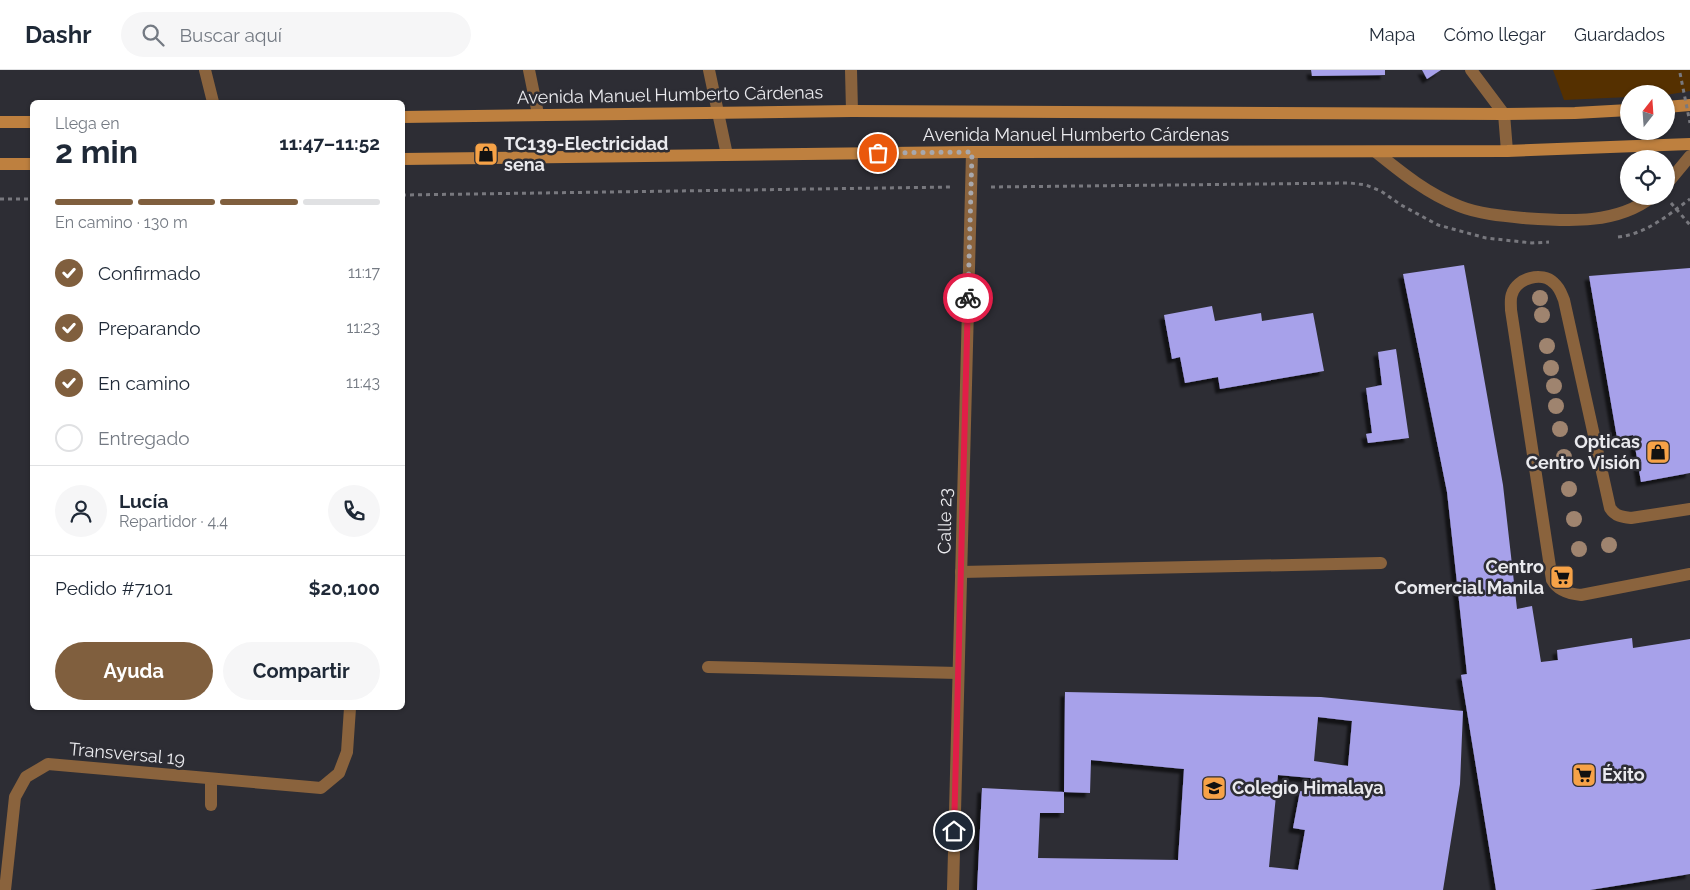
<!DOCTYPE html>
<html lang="es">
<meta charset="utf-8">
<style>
:root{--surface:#fff;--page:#f6f6f7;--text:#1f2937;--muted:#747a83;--line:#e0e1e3;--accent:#805f3e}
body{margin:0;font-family:Raleway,sans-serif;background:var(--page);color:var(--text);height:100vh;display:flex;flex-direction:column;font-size:19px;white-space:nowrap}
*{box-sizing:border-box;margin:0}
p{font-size:16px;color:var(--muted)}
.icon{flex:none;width:28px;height:28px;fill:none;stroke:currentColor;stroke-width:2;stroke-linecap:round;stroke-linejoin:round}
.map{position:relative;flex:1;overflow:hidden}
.details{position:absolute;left:30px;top:30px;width:375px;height:610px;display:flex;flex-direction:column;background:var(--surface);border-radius:8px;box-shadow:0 1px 4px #0004}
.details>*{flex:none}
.needle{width:32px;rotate:17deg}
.controls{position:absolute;left:1620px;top:15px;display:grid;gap:10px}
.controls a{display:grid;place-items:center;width:55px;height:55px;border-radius:50%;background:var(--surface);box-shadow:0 1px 4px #0004;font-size:25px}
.pin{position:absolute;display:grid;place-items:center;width:42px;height:42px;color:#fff;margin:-21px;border:2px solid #fff;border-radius:50%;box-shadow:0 1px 5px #0007}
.courier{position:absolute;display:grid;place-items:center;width:50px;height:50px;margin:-25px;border:4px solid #e11d48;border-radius:50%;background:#fff;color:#222;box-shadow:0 1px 6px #0007}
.headline em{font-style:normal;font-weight:700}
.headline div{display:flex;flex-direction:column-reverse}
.headline{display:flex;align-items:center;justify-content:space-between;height:85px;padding:0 25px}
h1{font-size:32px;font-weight:700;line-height:38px}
.bar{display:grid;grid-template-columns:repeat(4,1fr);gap:8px 5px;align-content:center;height:60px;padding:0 25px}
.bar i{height:6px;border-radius:4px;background:var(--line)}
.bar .on{background:var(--accent)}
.bar p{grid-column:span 4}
.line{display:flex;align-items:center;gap:12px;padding:0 25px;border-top:1px solid var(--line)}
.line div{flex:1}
.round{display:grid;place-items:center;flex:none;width:52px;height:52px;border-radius:26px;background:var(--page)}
ol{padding:0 25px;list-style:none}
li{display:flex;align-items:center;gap:15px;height:55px}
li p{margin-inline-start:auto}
li .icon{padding:5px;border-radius:50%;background:var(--accent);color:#fff;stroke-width:4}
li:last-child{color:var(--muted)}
li i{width:28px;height:28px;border:2px solid var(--line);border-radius:50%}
.primary-button{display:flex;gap:10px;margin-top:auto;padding:10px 25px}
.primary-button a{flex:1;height:58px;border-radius:30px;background:var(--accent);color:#fff;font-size:20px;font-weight:700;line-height:58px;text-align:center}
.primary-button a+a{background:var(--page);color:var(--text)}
header{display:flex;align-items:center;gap:30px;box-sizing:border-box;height:70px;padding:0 25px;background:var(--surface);border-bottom:1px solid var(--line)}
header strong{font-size:24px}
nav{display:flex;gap:28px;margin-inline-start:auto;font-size:18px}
.search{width:350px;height:45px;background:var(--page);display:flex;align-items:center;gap:12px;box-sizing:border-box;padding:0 18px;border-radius:28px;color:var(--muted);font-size:19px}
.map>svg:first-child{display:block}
</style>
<header>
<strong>Dashr</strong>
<div class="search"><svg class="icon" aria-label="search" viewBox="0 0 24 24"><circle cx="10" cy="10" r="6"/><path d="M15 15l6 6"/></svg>Buscar aquí</div>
<nav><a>Mapa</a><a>Cómo llegar</a><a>Guardados</a></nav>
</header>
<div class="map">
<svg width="1690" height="820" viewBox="0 0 1690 820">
<defs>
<filter id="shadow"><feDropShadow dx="-4.5" dy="4.5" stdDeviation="1" flood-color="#0009"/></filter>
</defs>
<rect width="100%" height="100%" fill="#2d2d34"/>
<!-- green -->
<path fill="#553000" d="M1553,0H1690V21L1666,25V24H1629V27L1564,30Z"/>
<!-- building -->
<g fill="#a7a1ea" fill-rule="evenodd" filter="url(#shadow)">
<path d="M1311,0H1385V5L1312,6Z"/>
<path d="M1422,0H1441L1427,9Z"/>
<path d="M1464,195L1503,415L1517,539L1532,536L1541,592L1558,590L1557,580L1594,574L1632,568L1633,578L1690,569V804L1590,820H1496L1461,605L1467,604L1447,422L1403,204Z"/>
<path d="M1690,198V403L1641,412L1633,365L1617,368L1589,206Z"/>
<path d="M1212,236L1215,251L1261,243L1262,251L1313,243L1324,301L1220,319L1218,307L1185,313L1180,287L1172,289L1164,245Z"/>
<path d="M1396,279L1409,368L1368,373L1366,364L1372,363L1366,318L1382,315L1378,282Z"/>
<path d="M1065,622L1321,627L1463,641L1460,714L1443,820H977L982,718L1064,722ZM1318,647L1352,651L1348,696L1314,691ZM1091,690L1184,699L1178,790L1038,788L1040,743H1064V722L1090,723ZM1278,705L1311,708L1309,722L1300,721L1293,758L1305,760L1298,800L1269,797Z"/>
</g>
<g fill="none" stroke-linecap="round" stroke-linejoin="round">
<!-- path -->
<g stroke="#78787e" stroke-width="3" stroke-dasharray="4 4" stroke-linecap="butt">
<path d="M991,117L1350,113L1366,115L1381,121L1401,135L1438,155L1486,168L1532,173L1549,172"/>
<path d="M402,125L952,117"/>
<path d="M0,129H32"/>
<path d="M1671,133L1690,155"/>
<path d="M1618,167C1646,164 1668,145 1690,129"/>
</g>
<!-- lane -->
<g stroke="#8a633d" stroke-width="12">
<path d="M851,0L852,41"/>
<path d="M1376,82C1402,103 1428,124 1459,136C1479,144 1502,146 1524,148C1567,151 1617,155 1653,126"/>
<path d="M1666,115L1690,86"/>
<path d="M1690,439L1631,448C1622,447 1615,446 1610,438L1564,230C1561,223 1560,218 1554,213C1542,201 1517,208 1512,224C1510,228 1511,235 1511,240L1552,510C1558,521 1569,524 1581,525L1690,504"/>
<path d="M211,709V735"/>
</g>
<!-- street -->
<g stroke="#8a633d" stroke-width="12">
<path d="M205,0L213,32"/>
<path d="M529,0L538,44"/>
<path d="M709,0L727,85"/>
<path d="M1471,0L1504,44L1507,81"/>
<path d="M961,502L1381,493"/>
<path d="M708,597L958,603"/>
<path d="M5,820L15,727L26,707L48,694L321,718L339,703L347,682L350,638"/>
<path d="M953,820L972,82"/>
</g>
<!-- secondary -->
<g stroke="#be803f" stroke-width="12">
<path d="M1666,37L1690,35"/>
<path d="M402,47L852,41L1504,44L1575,43L1629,40"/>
<path d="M0,52H32"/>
<path d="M402,89L972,82L1507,81L1690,74"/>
<path d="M0,94H32"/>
</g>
<!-- path-bridge -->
<path stroke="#78787e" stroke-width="3" stroke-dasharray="4 4" stroke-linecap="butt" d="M1680,3L1690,53"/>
</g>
<!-- trees -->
<g fill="#9f846f">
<circle cx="1540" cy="228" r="8"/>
<circle cx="1542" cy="245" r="8"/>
<circle cx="1547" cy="276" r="8"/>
<circle cx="1551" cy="298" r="8"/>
<circle cx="1554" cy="316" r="8"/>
<circle cx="1556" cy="336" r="8"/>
<circle cx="1560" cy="359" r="8"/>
<circle cx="1564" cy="387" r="8"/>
<circle cx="1569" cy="419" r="8"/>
<circle cx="1574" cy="449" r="8"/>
<circle cx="1609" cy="475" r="8"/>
<circle cx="1579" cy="479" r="8"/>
</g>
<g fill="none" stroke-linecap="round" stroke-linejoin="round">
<!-- done -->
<path stroke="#a8a8ad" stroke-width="5" stroke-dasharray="0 9" d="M878,83L972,82L968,228"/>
<!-- route -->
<path stroke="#e11d48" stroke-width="6" d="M954,761L968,228"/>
</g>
<!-- icons -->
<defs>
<g id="shop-square" transform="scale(1.25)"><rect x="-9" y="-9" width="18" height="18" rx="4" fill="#f6a247" stroke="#2d2d34"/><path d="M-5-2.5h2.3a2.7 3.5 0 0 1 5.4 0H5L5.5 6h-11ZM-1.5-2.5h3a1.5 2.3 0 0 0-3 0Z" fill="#111"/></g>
<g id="supermarket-square" transform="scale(1.25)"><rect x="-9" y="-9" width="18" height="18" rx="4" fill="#f6a247" stroke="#2d2d34"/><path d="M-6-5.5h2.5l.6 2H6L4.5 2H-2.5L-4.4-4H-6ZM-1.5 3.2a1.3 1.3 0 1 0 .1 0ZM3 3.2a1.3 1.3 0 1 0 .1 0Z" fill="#111"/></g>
<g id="school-square" transform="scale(1.25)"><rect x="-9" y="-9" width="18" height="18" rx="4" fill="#f6a247" stroke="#2d2d34"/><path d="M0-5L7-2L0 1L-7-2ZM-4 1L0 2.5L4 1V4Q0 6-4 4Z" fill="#111"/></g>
</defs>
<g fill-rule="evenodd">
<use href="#shop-square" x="486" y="84"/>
<use href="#shop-square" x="1658" y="382"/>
<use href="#supermarket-square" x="1562" y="507"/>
<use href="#supermarket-square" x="1584" y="705"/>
<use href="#school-square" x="1214" y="718"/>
</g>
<g text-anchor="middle" stroke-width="5" stroke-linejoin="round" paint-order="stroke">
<!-- street labels -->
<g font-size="18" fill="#eaeaee" stroke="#2d2d34">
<text transform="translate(670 25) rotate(-1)" y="6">Avenida Manuel Humberto Cárdenas</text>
<text x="1076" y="71">Avenida Manuel Humberto Cárdenas</text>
<text transform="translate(945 451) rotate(-89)" y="6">Calle 23</text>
<text transform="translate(127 684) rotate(5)" y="6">Transversal 19</text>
</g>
<!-- poi labels -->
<g font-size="18" font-weight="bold" fill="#eaeaee" stroke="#2d2d34" text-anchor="start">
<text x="504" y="80">TC139-Electricidad<tspan x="504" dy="21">sena</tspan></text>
<text x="1640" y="378" text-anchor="end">Opticas<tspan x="1640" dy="21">Centro Visión</tspan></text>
<text x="1544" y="503" text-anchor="end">Centro<tspan x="1544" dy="21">Comercial Manila</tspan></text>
<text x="1602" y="711">Éxito</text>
<text x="1232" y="724">Colegio Himalaya</text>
</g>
</g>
</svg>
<div class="controls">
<a><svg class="needle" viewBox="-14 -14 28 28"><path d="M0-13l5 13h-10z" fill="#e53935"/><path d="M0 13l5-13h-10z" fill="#747a83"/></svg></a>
<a><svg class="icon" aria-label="locate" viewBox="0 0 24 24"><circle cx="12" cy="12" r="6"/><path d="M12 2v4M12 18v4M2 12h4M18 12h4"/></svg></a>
</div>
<div class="pin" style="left:878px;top:83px;background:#ea580c"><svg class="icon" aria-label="bag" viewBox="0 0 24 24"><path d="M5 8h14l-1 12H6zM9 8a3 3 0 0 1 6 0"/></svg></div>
<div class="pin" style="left:954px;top:761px;background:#1f2937"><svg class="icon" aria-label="home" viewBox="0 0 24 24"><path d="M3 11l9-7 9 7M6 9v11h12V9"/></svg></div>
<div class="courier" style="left:968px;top:228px"><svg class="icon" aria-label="bike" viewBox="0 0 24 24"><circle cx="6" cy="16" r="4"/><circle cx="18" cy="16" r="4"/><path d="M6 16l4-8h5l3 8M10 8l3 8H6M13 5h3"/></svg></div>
<section class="details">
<div class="headline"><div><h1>2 min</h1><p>Llega en</p></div><em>11:47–11:52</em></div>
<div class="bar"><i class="on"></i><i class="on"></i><i class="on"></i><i></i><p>En camino · 130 m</p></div>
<ol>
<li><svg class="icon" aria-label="check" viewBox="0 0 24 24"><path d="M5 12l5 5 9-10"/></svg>Confirmado<p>11:17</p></li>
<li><svg class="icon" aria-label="check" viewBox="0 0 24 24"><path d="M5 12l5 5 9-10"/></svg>Preparando<p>11:23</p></li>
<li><svg class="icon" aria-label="check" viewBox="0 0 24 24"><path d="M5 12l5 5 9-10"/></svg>En camino<p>11:43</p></li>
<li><i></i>Entregado</li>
</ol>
<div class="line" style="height:90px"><a class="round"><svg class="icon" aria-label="person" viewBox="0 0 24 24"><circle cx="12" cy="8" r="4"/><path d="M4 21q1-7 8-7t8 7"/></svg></a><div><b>Lucía</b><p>Repartidor · 4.4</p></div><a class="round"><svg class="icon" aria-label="phone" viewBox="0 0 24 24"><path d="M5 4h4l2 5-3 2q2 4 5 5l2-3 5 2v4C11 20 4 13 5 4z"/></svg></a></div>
<div class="line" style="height:65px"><div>Pedido #7101</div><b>$20,100</b></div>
<div class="primary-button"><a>Ayuda</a><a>Compartir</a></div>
</section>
</div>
